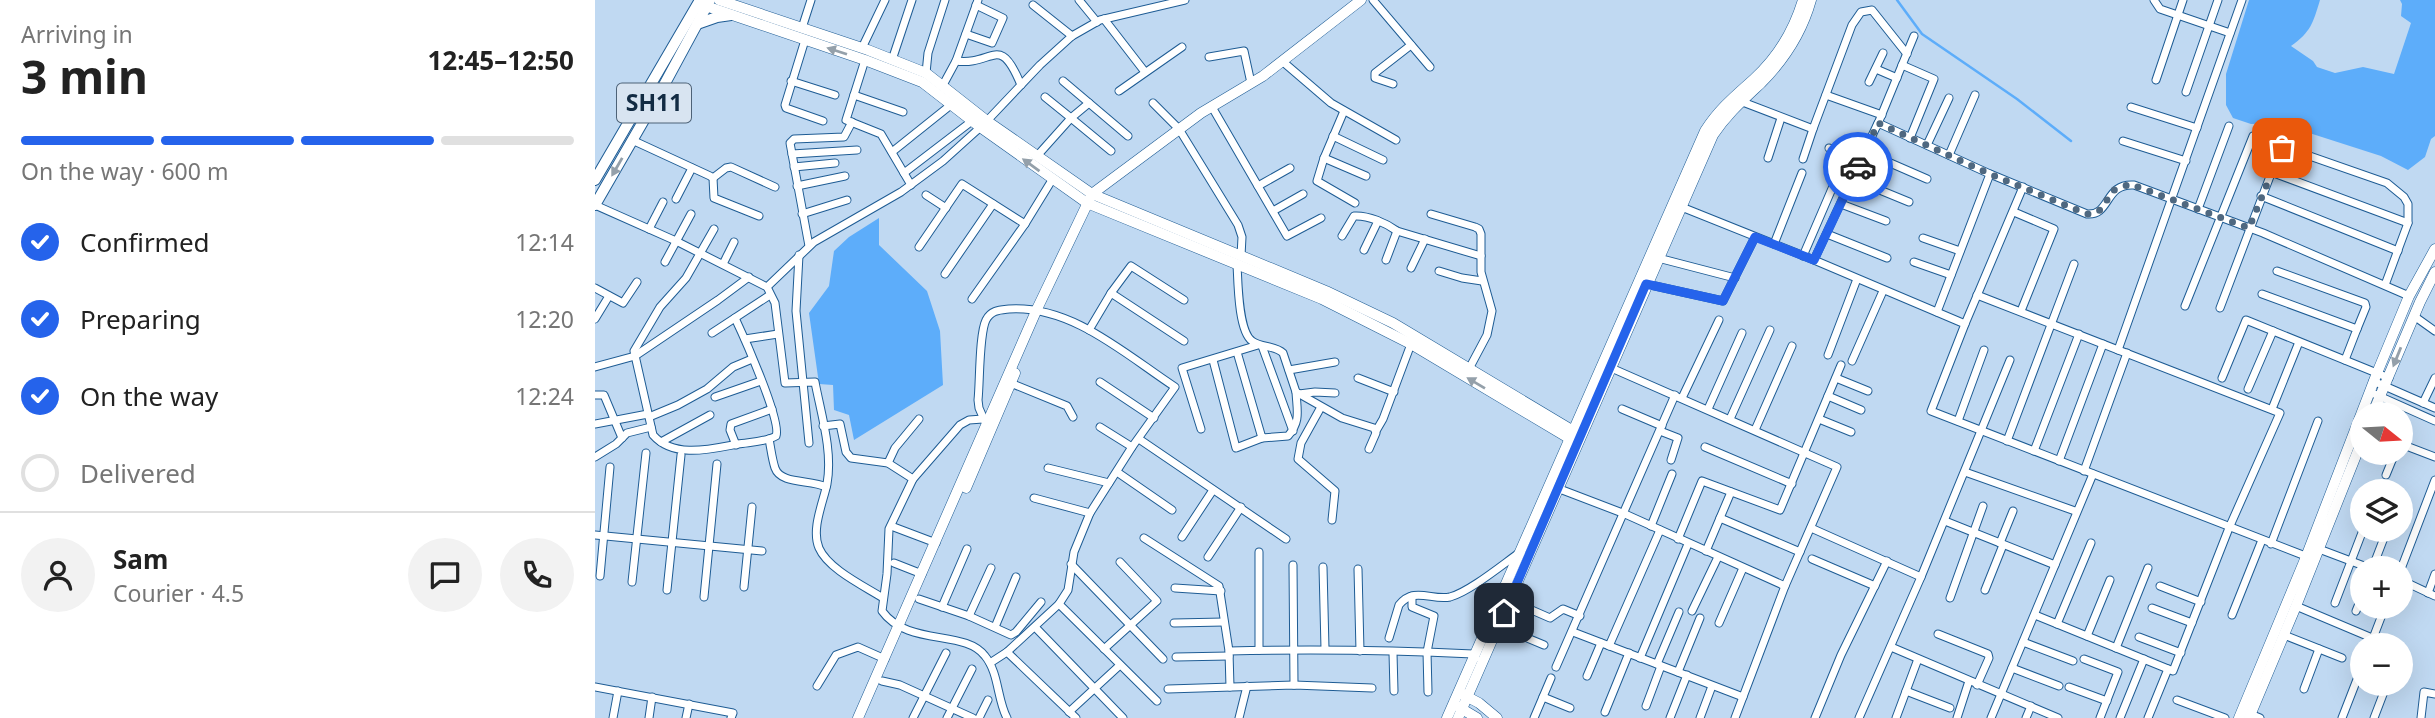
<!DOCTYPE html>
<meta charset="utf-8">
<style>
:root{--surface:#fff;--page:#f2f2f2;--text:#222;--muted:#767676;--line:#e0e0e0;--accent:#2563eb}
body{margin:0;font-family:"Noto Sans",sans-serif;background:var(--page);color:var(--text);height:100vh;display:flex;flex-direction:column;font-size:26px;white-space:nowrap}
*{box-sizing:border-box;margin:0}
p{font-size:23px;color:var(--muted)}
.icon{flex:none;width:38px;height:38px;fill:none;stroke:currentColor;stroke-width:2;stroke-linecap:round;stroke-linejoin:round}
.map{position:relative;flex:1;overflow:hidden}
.side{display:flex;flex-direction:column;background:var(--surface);width:595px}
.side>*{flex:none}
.needle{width:46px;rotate:108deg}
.fabs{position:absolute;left:1755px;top:402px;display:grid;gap:14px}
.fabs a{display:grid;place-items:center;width:63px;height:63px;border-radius:50%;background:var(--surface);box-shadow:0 7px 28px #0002;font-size:35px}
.pin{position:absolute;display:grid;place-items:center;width:60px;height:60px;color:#fff;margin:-30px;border-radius:14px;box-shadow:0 4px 10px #0006}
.courier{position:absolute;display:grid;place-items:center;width:70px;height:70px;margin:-35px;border:5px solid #2563eb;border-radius:50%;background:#fff;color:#222;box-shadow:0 2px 9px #0007}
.overview em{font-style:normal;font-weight:700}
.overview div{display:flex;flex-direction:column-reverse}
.overview{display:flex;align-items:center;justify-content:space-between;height:119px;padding:0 21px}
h1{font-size:46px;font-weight:700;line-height:52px}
.bar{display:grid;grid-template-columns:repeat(4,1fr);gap:10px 7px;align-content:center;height:84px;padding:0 21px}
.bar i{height:9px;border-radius:5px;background:var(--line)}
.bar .current{background:var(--accent)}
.bar p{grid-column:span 4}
.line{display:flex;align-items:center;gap:18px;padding:0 21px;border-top:2px solid var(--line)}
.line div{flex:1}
.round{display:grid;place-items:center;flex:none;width:74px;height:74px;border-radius:37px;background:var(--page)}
ol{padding:0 21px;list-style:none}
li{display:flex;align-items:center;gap:21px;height:77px}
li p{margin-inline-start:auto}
li .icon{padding:7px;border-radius:50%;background:var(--accent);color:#fff;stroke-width:4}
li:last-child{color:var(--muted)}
li i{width:38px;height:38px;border:4px solid var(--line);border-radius:50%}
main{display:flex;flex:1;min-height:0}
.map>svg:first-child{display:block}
</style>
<main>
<section class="side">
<div class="overview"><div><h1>3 min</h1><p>Arriving in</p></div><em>12:45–12:50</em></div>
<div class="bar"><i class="current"></i><i class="current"></i><i class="current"></i><i></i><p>On the way · 600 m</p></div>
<ol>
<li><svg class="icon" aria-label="check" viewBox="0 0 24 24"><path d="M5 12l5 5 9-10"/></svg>Confirmed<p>12:14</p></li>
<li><svg class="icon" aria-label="check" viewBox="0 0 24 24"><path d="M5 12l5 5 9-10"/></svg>Preparing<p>12:20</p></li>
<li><svg class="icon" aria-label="check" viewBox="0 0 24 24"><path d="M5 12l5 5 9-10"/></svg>On the way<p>12:24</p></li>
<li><i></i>Delivered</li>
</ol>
<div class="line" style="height:126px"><a class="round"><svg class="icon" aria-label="person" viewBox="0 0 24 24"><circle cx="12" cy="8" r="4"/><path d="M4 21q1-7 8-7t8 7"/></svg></a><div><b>Sam</b><p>Courier · 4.5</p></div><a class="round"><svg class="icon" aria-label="chat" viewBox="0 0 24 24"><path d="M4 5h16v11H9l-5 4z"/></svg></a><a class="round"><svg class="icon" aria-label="phone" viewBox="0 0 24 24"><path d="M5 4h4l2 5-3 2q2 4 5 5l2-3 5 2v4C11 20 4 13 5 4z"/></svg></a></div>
</section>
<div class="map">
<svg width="1840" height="718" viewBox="0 0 1840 718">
<rect width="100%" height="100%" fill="#c0d9f2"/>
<!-- water -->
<g fill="#5dadfa">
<path d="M1654,0H1725C1718,23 1716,32 1696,46L1718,61L1722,67L1740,73L1768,67L1799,74L1816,23L1806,16L1807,4L1805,0H1840V136L1836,139L1830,157L1813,170L1786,156L1683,123L1656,124L1638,118L1631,105V74Z"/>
<path d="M284,218V245L332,291L345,331L348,385L259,440L254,415L239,410L238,385L224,384L214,313L234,286L239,251L254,237Z"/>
</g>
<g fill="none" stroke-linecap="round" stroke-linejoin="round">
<!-- stream -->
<path stroke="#5dadfa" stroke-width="2.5" d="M1302,0L1327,34L1422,99L1476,141"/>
<!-- street casing -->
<g stroke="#1e5c94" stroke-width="9">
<g id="street">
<path d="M484,0L502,22"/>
<path d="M778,0L835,67"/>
<path d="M1559,0L1565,9L1635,33"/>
<path d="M438,5L477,36"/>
<path d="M509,19L550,72"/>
<path d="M207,28L216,0"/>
<path d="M371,34L397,43L408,18L381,5"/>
<path d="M210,40L190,105L191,108L228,121"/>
<path d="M267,48L290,0"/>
<path d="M614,57L649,51L656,83"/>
<path d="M270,60L251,120L286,134L316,185"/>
<path d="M297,60L317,0"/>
<path d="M361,61C399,66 404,32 426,85"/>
<path d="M687,61L736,103L801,140"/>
<path d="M1307,65L1339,79L1315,138"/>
<path d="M1281,69L1302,78"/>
<path d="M331,73L333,53L350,0"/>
<path d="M1561,80L1588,0"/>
<path d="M196,81L240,95"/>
<path d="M468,81L533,136"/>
<path d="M1274,82L1288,53"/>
<path d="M798,84L780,78V73L816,45"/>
<path d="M348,85L361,61L383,0"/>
<path d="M524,91L587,47"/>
<path d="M1591,92L1623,0"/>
<path d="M259,95L308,112"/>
<path d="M1231,95L1287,115"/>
<path d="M1145,101L1218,129L1257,25L1266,12L1277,10L1312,54"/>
<path d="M494,103L476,118L516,151"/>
<path d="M558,103L584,129L643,225L647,237L646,256"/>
<path d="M617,107L692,236L726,218"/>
<path d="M1536,107L1602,128"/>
<path d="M749,111L729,158L722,181L760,203"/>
<path d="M1282,126L1319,36"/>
<path d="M738,136L788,160"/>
<path d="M37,140L115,176L118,178L119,198L164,216"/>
<path d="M1528,141L1591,161"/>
<path d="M1332,145L1354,98"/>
<path d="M1234,148L1266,161"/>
<path d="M297,152L357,104"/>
<path d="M1270,152L1332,179"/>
<path d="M197,154L262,150"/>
<path d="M1354,155L1380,95"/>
<path d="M442,156L476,118L450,97"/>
<path d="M729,158L771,176"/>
<path d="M1173,158L1186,118"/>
<path d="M1208,159L1218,129"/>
<path d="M199,167L240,163"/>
<path d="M1676,172L1813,223"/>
<path d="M309,173L377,121"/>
<path d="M118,178L131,168L136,167L180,187"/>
<path d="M1258,179L1314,202"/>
<path d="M202,186L250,176"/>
<path d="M663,186L695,168"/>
<path d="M331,195L351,208"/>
<path d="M1666,196L1803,251"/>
<path d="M81,199L97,168"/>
<path d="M1246,204L1291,221"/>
<path d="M0,205L81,241L172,287L180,303L190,383L220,382C226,414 238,451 232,484C228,503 216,529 224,548C233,569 269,586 288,598"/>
<path d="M1084,206L1219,260L1370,324L1336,411L1713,557"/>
<path d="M1603,209L1634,126"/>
<path d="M678,211L708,194"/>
<path d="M1419,212L1459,229L1426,311"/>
<path d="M207,214L252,200"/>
<path d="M836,214L880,227L884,229L886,234V272L897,311L892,335L875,367"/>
<path d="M54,229L68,202"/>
<path d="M119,229L91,278L65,307L39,351L58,435C79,459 116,449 143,444C155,442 171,442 181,436C187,422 149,337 140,318"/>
<path d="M1232,234L1292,258"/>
<path d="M747,236L759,216C773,215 791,223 802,231L886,256"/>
<path d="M1328,238L1365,251"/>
<path d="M1179,244L1207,173"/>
<path d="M214,246L195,143L199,139L249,137L257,122"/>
<path d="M324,247L367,184L430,224"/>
<path d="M769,250L783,221"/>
<path d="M204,255L201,311L214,443"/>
<path d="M1208,256L1245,170"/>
<path d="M1063,258L1140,278"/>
<path d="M791,260L802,231"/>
<path d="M1219,260L1283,123L1395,174L1492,214C1516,216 1509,183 1539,185L1668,233L1814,296"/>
<path d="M70,262L96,214"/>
<path d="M1319,262L1356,275"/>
<path d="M128,264L139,242"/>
<path d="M642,264C643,281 643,331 657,341C666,348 680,345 688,353L701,392L747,418L779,428L781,433L774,449"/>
<path d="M816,268L830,239"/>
<path d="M844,271L867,278L887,281"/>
<path d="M1682,271L1770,303L1771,307L1762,329"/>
<path d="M350,274L398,204"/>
<path d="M1051,284L1128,301L1160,237"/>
<path d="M172,287L219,242L306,192L348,161L389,124L445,65L477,36L505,20L590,0"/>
<path d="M0,288L28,303L42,282"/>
<path d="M516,293L589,341"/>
<path d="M1667,294L1762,329L1750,360"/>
<path d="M1382,295L1685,413L1634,528L1578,671L1440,615"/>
<path d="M377,299L430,224L457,180"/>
<path d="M1590,306L1658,136"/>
<path d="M1625,308L1685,150L1689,147L1792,183L1809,197L1813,204V223L1790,285"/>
<path d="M1342,312L1395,174"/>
<path d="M1819,316L1840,331"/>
<path d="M0,319L14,296"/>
<path d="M1370,324L1428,187"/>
<path d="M494,330L516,293L536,266L589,300"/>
<path d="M117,333L175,295"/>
<path d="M150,339L183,334"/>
<path d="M667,346L698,431"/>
<path d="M1523,350L1647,0"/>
<path d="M642,352L667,438L693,436C706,421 702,411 701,392"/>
<path d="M1233,355L1262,279"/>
<path d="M618,360L641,448L667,438"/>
<path d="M1257,361L1288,291"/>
<path d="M0,367L40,356L123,300L154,277"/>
<path d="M1014,367L1242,467L1190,586L1140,718"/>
<path d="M694,370L740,362"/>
<path d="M763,378L799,392"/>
<path d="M1241,378L1273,391"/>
<path d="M1627,378L1651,320L1794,378"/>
<path d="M1778,381L1840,408"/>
<path d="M413,382L472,406L478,417"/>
<path d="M505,382L559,418"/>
<path d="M1653,389L1678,331"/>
<path d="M1775,392L1840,421"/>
<path d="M704,394L720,392L740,393"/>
<path d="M0,395H9L27,438"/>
<path d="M1233,396L1266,410"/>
<path d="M120,397L166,381"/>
<path d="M1087,398L1124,320"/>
<path d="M1828,403L1840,378"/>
<path d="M726,407L706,443L703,459L740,491L737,520"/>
<path d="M1027,409L1067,426"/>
<path d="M1113,409L1147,333"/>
<path d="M1677,409L1704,342"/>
<path d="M54,417L83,405L112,389L138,367L157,359"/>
<path d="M388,419L374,420L365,425L318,479L294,529L292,574L287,611C313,647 370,629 390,656C404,673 402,699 412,718"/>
<path d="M1135,419L1175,330"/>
<path d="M1224,419L1256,432"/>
<path d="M1363,421L1389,350"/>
<path d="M0,424L53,414"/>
<path d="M391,424L384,408L383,400C385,382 384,334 391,320C396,310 405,310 414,309C477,305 531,355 580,387L537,447L495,513L479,552L473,590L464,604L412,652L395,663"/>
<path d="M228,426L245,424L251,452L256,458L293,463L318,479"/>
<path d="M505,427L537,447"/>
<path d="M606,429L587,368L663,345"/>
<path d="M1160,430L1197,346"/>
<path d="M781,431L788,419L816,344"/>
<path d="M1065,431L1083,438L1076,460"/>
<path d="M174,439C176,449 177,459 180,468C186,485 216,479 231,487"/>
<path d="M544,439L691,539"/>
<path d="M1412,441L1479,264"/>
<path d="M66,442L115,415"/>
<path d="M1806,444L1840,457"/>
<path d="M141,445L135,430L136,424L177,409"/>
<path d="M1110,447L1197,484"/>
<path d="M1439,451L1484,334"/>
<path d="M0,457L21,444L32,433L56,427"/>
<path d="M1464,461L1508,344"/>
<path d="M293,463L300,448L324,419"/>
<path d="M453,468L514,483"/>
<path d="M1489,471L1532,353"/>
<path d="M522,472L577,510"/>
<path d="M1370,472L1480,511"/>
<path d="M1791,475L1800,453"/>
<path d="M962,488L1030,514L1190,586"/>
<path d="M439,498L495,513"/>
<path d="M1125,518L1205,552"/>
<path d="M1350,521L1460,565"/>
<path d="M296,526L341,543"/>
<path d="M1056,526L1077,474"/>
<path d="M1216,528L1326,577"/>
<path d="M0,535L167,551"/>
<path d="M587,537L618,490"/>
<path d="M549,538L624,586L634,651C715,649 797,650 878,654L881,658"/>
<path d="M1083,539L1107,481L1185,510L1246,365"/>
<path d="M1405,543L1418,511"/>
<path d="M1676,544L1723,421"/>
<path d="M1724,549L1777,569"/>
<path d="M1111,551L1136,492"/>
<path d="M613,557L646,507"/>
<path d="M1217,559L1280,586"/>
<path d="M299,563L327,574"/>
<path d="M476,564L568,659"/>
<path d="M698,565L699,685"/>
<path d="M728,567L730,649"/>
<path d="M763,569L765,651"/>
<path d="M1777,569L1792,530"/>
<path d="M1806,569L1840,480"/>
<path d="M5,576L15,467"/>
<path d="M1806,580L1840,596"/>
<path d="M37,582L51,453"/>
<path d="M1565,586L1606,602"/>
<path d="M149,587L157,507"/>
<path d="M580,588L626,591"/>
<path d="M72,590L86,455"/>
<path d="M1390,590L1408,545"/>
<path d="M1833,593L1840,574"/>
<path d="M817,596V607L839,616L832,652L833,692"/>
<path d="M109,597L122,464"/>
<path d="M1355,598L1388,506"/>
<path d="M324,599L374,616L416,635L421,632L446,602"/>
<path d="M914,600L955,618L968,609L985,616"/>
<path d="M1740,603L1768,530"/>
<path d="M464,604L562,701"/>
<path d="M1701,606L1796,646"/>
<path d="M347,607L372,549"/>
<path d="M1557,608L1597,623"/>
<path d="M1097,611L1123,557"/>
<path d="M1761,611L1768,594"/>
<path d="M1637,615L1667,540"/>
<path d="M374,616L396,568"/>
<path d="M579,623L629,622"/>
<path d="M1124,623L1148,568"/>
<path d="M1462,624L1496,543"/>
<path d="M903,626L949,645"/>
<path d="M400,627L421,577"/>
<path d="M440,627L528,718"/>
<path d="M978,632L1148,697"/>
<path d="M1343,634L1393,654L1394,658L1382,685"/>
<path d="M1689,635L1747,658"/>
<path d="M1492,636L1515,580"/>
<path d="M1544,637L1586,653"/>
<path d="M794,638L804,605C819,586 837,601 855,597C874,592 907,565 924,553"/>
<path d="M1428,642L1478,661"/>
<path d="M1014,646L1065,530"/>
<path d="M1775,646L1790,607"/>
<path d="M1296,647L1463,718"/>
<path d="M1521,648L1553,568"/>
<path d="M509,649L562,601L525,562"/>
<path d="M664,650V552"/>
<path d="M412,652L481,718"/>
<path d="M634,652L635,687"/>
<path d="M798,653L799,691"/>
<path d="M581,657L634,656"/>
<path d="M1045,658L1093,544"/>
<path d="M1489,659L1523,672L1505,718"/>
<path d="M1062,664L1084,612"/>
<path d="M961,667L1080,395"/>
<path d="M1417,668L1464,686"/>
<path d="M1083,672L1105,618"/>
<path d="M992,676L1006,643"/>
<path d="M287,681L305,685L378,718"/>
<path d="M222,686L241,655L263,647L290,659"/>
<path d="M0,687L138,713L136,718"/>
<path d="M1474,687L1512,701"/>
<path d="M573,689L699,685L777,688"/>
<path d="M1709,689L1724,649"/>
<path d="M1311,691L1355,708"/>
<path d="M948,697L975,708"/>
<path d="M1582,700L1630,718"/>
<path d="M1051,706L1066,666"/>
<path d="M474,712L525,665"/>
<path d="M1010,712L1034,653"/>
<path d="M1655,714L1665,718"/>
<path d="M18,718L23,691"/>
<path d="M54,718L57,697"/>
<path d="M91,718L94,704"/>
<path d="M318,718L351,653"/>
<path d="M352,718L377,669"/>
<path d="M384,718L393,700"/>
<path d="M644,718L652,686"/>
<path d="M939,718L956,678"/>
<path d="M1075,718L1092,675"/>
<path d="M1105,718L1117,686"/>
<path d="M1220,718L1246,655L1292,561"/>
<path d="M1264,718L1326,577L1415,360"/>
<path d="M1301,718L1323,659"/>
<path d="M1362,718L1374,681"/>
<path d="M1396,718L1498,474"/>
<path d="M1431,718L1436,706"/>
<path d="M1525,718L1549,659"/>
<path d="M1553,718L1573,669"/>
<path d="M1747,718L1768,664"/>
<path d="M1779,718L1792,684"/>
<path d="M1826,718L1829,692L1840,694"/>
</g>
</g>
<!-- secondary casing -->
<g stroke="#1e5c94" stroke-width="11">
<g id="secondary">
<path d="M124,0L273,50L331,73L392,121L497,194L731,291L798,323L985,435"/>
<path d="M105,4L270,60L327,82L385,127L492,203L727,299L816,344L982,443"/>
<path d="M1777,415L1825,302L1840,272"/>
<path d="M371,488L420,373"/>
<path d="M867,694L884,703L902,718"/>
<path d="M862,706L882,718"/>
<path d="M263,718L442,309L497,194L606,113L668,76L766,0"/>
<path d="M852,718L1110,131C1124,109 1140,96 1159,79C1182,58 1199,30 1208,0"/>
<path d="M863,718L1118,135C1132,114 1148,100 1166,83C1190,59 1207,32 1216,0"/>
<path d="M1644,718L1711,557L1782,373L1814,296L1840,249"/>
<path d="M1654,718L1701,606L1768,438"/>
</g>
</g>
<!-- primary casing -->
<g stroke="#1e5c94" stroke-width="12">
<g id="primary">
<path d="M102,24L122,17L136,15"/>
<path d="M0,180L105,0"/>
<path d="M0,205L68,87L115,0"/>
</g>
</g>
<!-- street -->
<use href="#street" stroke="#fff" stroke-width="7"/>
<!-- secondary -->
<use href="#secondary" stroke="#fff" stroke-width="10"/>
<!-- primary -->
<use href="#primary" stroke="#fff" stroke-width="10"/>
</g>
<!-- one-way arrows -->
<defs><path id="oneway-solid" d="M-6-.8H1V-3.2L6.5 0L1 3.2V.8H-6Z" transform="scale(1.75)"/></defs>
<g fill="#94a0aa">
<use href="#oneway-solid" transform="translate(242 51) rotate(-162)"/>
<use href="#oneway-solid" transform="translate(436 165) rotate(-144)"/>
<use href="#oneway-solid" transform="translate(22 167) rotate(120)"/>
<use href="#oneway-solid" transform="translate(1802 357) rotate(112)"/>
<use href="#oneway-solid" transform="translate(881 383) rotate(-149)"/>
</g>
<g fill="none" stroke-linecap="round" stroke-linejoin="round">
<!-- done -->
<path stroke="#4f6880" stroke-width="7" stroke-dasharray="0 12.6" d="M1263,167L1283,123L1395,174L1492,214C1509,215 1510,199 1519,190L1535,184L1654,228L1687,148"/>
<!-- route -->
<path stroke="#2563eb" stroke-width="9" d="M909,613L1051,284L1128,301L1160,237L1219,260L1263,167"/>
</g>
<g text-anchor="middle" stroke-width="5" stroke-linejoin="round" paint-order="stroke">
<!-- shield labels -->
<rect fill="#d8e4f1" stroke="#4d6277" stroke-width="2" x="22" y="83.5" width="74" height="39" rx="5"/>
<g font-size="23" font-weight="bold" fill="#122b43">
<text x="59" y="111">SH11</text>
</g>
</g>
</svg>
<div class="fabs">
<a><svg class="needle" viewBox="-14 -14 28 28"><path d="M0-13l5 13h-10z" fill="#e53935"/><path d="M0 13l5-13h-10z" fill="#767676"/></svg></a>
<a><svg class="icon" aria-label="layers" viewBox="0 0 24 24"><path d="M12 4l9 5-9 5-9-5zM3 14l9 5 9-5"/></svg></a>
<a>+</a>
<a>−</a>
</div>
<div class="pin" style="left:1687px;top:148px;background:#ea580c"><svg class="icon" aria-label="bag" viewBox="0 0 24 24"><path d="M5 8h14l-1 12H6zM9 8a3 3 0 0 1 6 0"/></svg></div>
<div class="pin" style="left:909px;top:613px;background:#1f2937"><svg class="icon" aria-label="home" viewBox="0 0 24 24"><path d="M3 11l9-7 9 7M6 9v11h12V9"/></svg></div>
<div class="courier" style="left:1263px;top:167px"><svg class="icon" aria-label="car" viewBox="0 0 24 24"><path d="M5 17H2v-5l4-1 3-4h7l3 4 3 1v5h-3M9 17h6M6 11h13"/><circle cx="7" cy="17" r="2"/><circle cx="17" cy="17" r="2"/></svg></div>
</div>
</main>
